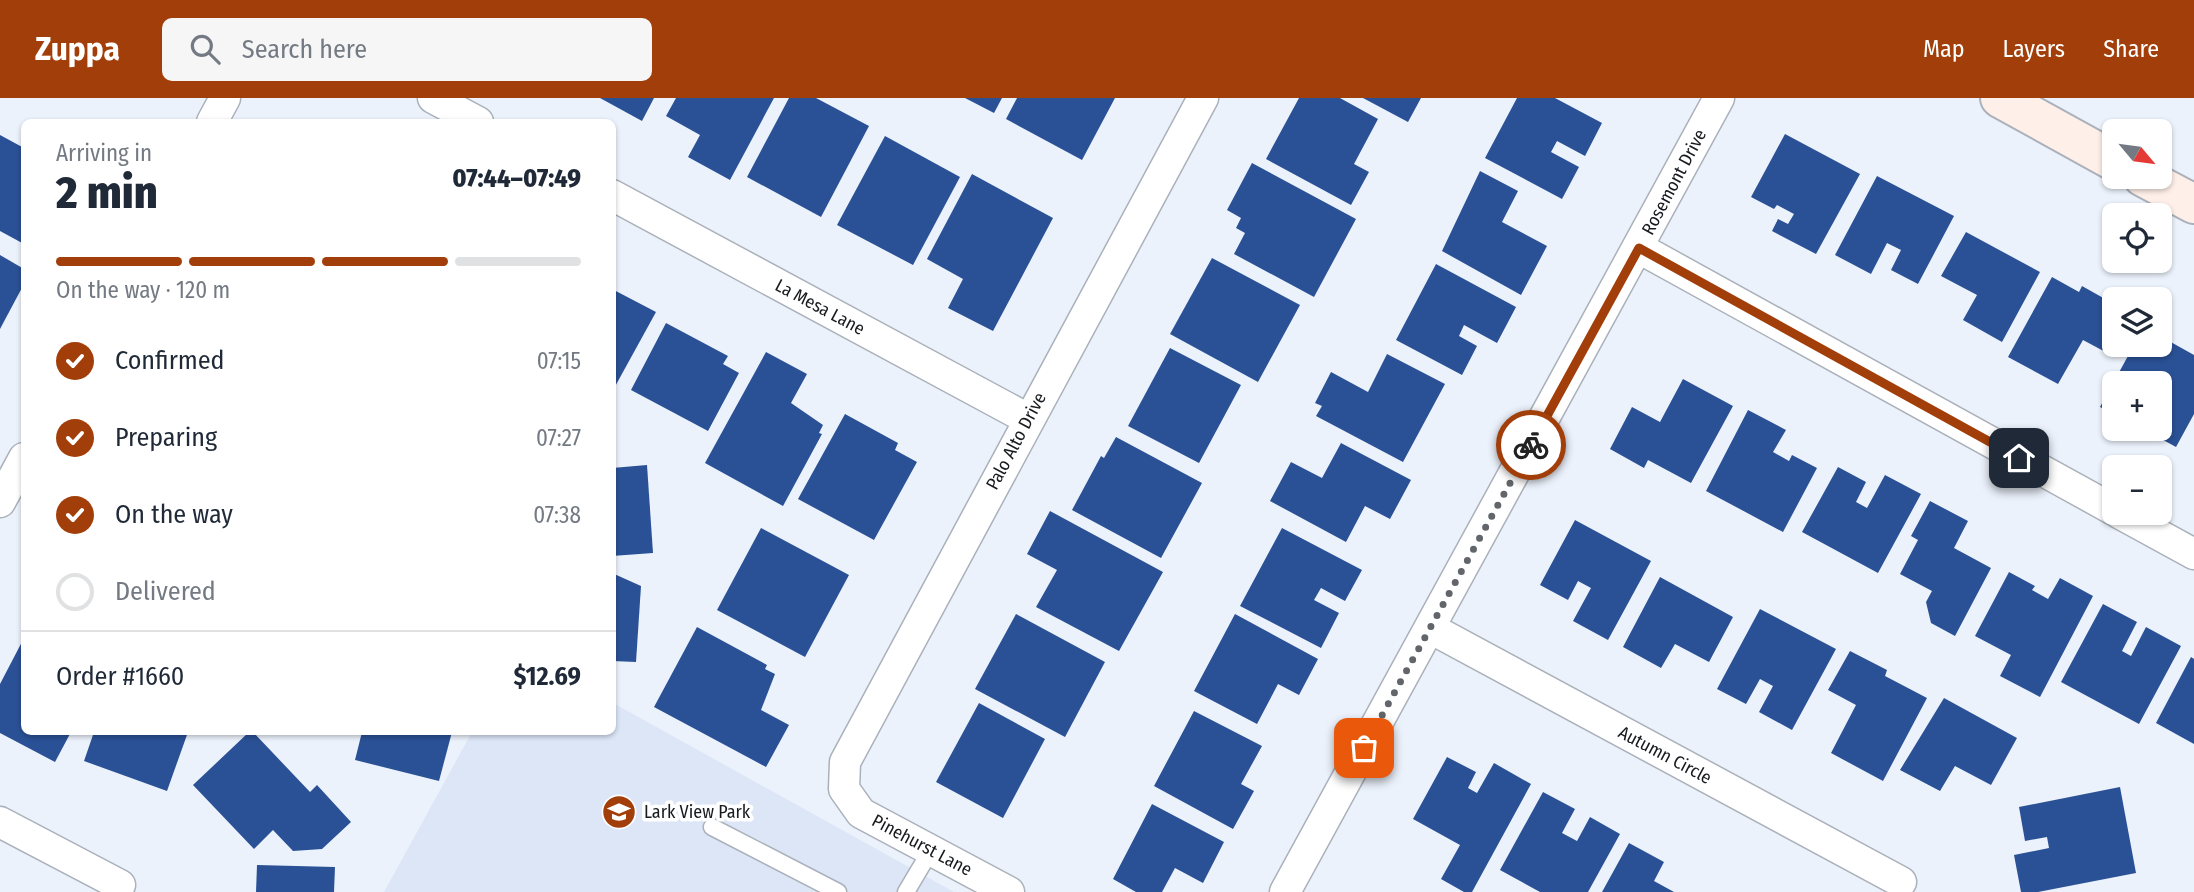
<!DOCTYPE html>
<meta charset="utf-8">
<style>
:root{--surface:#fff;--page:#f6f6f7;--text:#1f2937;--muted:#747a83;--line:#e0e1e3;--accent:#a23e09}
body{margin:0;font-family:"Fira Sans Condensed",sans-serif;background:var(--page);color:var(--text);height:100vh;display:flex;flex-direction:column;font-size:26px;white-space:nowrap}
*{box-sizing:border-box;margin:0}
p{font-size:23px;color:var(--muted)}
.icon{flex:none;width:38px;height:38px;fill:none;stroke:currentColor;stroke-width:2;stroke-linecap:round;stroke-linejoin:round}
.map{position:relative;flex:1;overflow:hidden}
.sheet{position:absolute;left:21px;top:21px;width:595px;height:616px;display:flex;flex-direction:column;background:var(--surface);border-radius:10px;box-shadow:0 2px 5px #0004}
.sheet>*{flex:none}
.needle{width:46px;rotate:119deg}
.controls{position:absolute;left:2102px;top:21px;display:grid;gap:14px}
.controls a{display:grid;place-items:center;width:70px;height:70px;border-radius:10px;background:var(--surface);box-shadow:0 2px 5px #0004;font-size:35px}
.pin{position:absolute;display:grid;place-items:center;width:60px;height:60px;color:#fff;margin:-30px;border-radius:14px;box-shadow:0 4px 10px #0006}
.courier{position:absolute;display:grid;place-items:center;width:70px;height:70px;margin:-35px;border:5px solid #a23e09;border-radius:50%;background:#fff;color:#222;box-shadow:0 2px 9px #0007}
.summary em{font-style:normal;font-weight:800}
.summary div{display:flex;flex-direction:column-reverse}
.summary{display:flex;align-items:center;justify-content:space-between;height:119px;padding:0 35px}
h1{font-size:46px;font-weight:800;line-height:52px}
.bar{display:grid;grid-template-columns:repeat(4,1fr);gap:10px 7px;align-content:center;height:84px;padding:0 35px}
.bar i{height:9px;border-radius:5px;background:var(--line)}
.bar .current{background:var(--accent)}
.bar p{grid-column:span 4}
.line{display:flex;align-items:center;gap:18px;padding:0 35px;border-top:2px solid var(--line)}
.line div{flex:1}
ol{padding:0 35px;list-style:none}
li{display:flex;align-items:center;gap:21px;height:77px}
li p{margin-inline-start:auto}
li .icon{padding:7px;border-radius:50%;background:var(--accent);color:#fff;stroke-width:4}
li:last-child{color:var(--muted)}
li i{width:38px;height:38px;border:4px solid var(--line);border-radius:50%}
header{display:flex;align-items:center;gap:42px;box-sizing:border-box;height:98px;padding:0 35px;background:var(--accent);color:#fff}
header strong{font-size:33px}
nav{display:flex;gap:38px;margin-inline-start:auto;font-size:24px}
.search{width:490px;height:63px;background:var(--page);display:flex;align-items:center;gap:18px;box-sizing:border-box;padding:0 24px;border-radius:10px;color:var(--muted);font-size:26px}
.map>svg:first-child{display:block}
</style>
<header>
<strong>Zuppa</strong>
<div class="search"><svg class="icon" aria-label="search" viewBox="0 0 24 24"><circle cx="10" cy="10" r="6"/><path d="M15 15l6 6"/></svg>Search here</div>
<nav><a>Map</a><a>Layers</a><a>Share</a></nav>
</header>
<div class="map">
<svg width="2194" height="794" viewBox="0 0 2194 794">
<rect width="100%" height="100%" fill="#ecf2fc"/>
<!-- built -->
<path fill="#dce6f7" d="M613,605L954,794H384L472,634H612Z"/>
<!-- building -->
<g fill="#2a5195">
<path d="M600,0H654L642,23Z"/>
<path d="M676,0H774L730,82L688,59L700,37L666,18Z"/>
<path d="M789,0H816L869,28L821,119L747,79Z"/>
<path d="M965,0H1002L994,15Z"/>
<path d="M1017,0H1115L1082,62L1006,21Z"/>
<path d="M1299,0H1340L1378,21L1354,66L1369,74L1351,107L1266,61Z"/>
<path d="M1363,0H1421L1408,24Z"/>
<path d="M1517,0H1555L1602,25L1585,58L1557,43L1551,54L1579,69L1562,101L1485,60Z"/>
<path d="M1785,36L1860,76L1816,156L1772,133L1778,121L1788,126L1794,116L1777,107L1774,111L1751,99Z"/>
<path d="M0,37L24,50V146L0,133Z"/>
<path d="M885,38L960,79L913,167L837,127Z"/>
<path d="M1252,65L1356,121L1314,199L1234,156L1245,135L1236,130L1241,120L1227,112Z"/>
<path d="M1480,73L1518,93L1502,124L1547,148L1521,197L1442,153Z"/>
<path d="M972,76L1053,120L993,233L948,210L963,181L927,161Z"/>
<path d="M1877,78L1954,118L1918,186L1891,172L1901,152L1887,145L1871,176L1835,157Z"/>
<path d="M1966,134L2040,174L2002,244L1963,222L1977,197L1941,178Z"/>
<path d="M0,157L24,171V186L0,231Z"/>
<path d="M1212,160L1300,207L1258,284L1170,236Z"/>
<path d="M1436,166L1516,209L1497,245L1464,227L1459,238L1477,248L1462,277L1396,242Z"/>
<path d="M2052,179L2079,194L2082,188L2114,206L2116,247L2111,257L2083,242L2058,286L2008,259Z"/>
<path d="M612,191L656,214L612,294Z"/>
<path d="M666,225L728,258L723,266L739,275L708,333L631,292Z"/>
<path d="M2160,238L2194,257V316L2176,349L2143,331H2160V285H2114V316L2100,309L2134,247H2160Z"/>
<path d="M1170,250L1241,287L1199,365L1128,328Z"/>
<path d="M766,254L807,276L791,305L823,327L819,335L822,336L783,408L705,365Z"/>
<path d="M1387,256L1445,286L1403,364L1316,318L1322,308L1315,305L1331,274L1368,294Z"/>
<path d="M1683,281L1733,308L1691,385L1648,362L1644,370L1610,351L1632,309L1660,324Z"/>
<path d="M1748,312L1786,332L1773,354L1789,363L1792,357L1817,370L1783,434L1706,393Z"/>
<path d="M845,316L898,345L895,352L917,364L874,442L798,401Z"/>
<path d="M1116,339L1202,385L1161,460L1072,412L1101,358L1104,360Z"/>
<path d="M1341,345L1411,382L1390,421L1365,408L1346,444L1270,403L1291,364L1322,380Z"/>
<path d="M647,367L653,455L612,458V370Z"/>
<path d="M1838,369L1866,384L1856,404L1867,410L1885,377L1921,396L1878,475L1802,434Z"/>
<path d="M1930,403L1968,423L1954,450L1991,470L1955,538L1931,525L1926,504L1932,493L1900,476L1918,442L1911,438Z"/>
<path d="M1050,413L1163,474L1119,553L1036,509L1057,472L1027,456Z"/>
<path d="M1575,422L1651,463L1608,542L1573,523L1591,490L1578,483L1568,502L1540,487Z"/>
<path d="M761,430L849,477L805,559L717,512Z"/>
<path d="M1282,430L1362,472L1345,503L1321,490L1314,502L1339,515L1321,550L1240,508Z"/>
<path d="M2009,474L2035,488L2032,492L2048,501L2060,480L2093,498L2040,599L2000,578L2011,557L1975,538Z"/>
<path d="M612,475L641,488L636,564L612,563Z"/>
<path d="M1660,479L1733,519L1709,564L1675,546L1661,570L1623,549Z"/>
<path d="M2103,506L2137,524L2122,553L2131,558L2146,529L2181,548L2139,626L2061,584Z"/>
<path d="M1760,511L1836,551L1792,632L1759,614L1773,588L1760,581L1746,606L1717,591Z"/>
<path d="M1016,516L1105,564L1065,639L975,591Z"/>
<path d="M1235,516L1318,561L1299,597L1278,586L1257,626L1194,593Z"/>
<path d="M697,529L767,567L765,571L775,576L761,612L789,627L766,669L654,609Z"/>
<path d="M24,540V634H71L55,664L0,635V586Z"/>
<path d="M1850,553L1887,572L1885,578L1927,600L1883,683L1831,655L1856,607L1828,592Z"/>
<path d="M2191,559L2194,561V646L2156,625Z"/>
<path d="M1944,600L2017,640L1991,687L1955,668L1940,693L1900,672Z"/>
<path d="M979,605L1045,641L1003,720L936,684Z"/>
<path d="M1194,613L1262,648L1241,686L1254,693L1233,731L1154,688Z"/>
<path d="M94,634H188L167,693L84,663Z"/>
<path d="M249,634H253L310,694L317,687L351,724L322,751L293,753L273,732L254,751L193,687Z"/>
<path d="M362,634H452L439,683L355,662Z"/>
<path d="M1447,659L1476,674L1468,690L1477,695L1494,665L1531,686L1472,794H1464L1441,781L1460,747L1413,721Z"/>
<path d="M2120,689L2136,775L2038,794H2021L2014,757L2049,750L2047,739L2025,743L2019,709Z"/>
<path d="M1543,694L1575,711L1562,735L1577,743L1590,719L1620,736L1588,794H1540L1500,772Z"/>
<path d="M1152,706L1224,744L1203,785L1175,770L1162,794H1136L1113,781Z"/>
<path d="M1629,745L1664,764L1654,783L1674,794H1602Z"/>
<path d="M257,767L335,769L334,794H256Z"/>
</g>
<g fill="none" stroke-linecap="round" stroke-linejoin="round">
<!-- lane casing -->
<g stroke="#abb1ba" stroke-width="19">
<g id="lane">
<path d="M712,729L838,794"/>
<path d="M906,794L931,752"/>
</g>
</g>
<!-- street casing -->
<g stroke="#abb1ba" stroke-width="33">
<g id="street">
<path d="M433,0L478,24"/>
<path d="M212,24L225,0"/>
<path d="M612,97L1028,321"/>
<path d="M1639,150L2114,412"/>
<path d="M0,404L24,360"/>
<path d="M2119,415L2194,456"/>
<path d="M1430,530L1901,784"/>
<path d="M0,724L120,787"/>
<path d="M1009,794L861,715L844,691L845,664L1203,0"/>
<path d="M1285,794L1719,0"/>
</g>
</g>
<!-- secondary casing -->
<g stroke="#abb1ba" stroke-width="42">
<g id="secondary">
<path d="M2000,0L2114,63"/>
<path d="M2143,79L2194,106"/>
</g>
</g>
<!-- lane -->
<use href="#lane" stroke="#fff" stroke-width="16"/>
<!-- street -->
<use href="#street" stroke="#fff" stroke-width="30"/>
<!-- secondary -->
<use href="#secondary" stroke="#ffefe9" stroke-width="38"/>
</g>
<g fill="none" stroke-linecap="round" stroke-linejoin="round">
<!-- done -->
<path stroke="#62666b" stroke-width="7" stroke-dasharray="0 12.6" d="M1364,650L1531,347"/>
<!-- route -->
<path stroke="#a23e09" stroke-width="9" d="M1531,347L1639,150L2019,360"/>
</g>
<!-- icons -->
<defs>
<g id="school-disc" transform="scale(1.75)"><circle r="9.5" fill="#a23e09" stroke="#fff"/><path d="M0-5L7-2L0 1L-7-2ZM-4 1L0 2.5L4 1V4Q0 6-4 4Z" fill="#fff"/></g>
</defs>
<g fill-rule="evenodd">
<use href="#school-disc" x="619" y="714"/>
</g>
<g text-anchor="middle" stroke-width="7" stroke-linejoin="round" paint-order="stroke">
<!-- street labels -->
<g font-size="18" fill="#181a1d" stroke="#fff">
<text transform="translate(1674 84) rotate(-62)" y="6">Rosemont Drive</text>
<text transform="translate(820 209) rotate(28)" y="6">La Mesa Lane</text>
<text transform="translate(1016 343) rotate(-62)" y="6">Palo Alto Drive</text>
<text transform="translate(1665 657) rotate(28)" y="6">Autumn Circle</text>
<text transform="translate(922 747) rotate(28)" y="6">Pinehurst Lane</text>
</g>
<!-- poi labels -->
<g font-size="18" fill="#181a1d" stroke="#fff" text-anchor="start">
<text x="644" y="720">Lark View Park</text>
</g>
</g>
</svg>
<div class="controls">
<a><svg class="needle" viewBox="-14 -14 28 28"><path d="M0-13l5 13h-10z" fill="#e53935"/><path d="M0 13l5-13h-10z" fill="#747a83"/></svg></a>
<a><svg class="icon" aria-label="locate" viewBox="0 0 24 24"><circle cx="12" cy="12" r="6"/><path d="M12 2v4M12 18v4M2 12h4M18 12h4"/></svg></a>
<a><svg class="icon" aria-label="layers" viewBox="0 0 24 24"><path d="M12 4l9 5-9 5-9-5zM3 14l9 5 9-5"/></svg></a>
<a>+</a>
<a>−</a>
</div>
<div class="pin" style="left:1364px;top:650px;background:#ea580c"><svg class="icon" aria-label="bag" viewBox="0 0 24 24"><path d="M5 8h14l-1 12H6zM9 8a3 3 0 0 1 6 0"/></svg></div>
<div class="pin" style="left:2019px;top:360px;background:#1f2937"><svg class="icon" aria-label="home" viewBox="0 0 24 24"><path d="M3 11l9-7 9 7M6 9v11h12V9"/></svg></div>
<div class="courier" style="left:1531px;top:347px"><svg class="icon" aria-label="bike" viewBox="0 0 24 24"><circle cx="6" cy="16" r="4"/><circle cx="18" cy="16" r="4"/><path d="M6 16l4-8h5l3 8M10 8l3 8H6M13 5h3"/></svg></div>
<section class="sheet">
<div class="summary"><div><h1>2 min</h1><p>Arriving in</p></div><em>07:44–07:49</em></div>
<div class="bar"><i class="current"></i><i class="current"></i><i class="current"></i><i></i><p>On the way · 120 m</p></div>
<ol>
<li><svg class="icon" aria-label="check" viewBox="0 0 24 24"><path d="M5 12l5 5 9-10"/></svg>Confirmed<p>07:15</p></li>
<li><svg class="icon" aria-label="check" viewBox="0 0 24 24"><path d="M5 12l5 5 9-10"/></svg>Preparing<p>07:27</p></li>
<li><svg class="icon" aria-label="check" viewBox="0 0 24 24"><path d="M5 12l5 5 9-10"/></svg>On the way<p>07:38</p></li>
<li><i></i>Delivered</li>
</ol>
<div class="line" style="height:91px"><div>Order #1660</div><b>$12.69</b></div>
</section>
</div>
